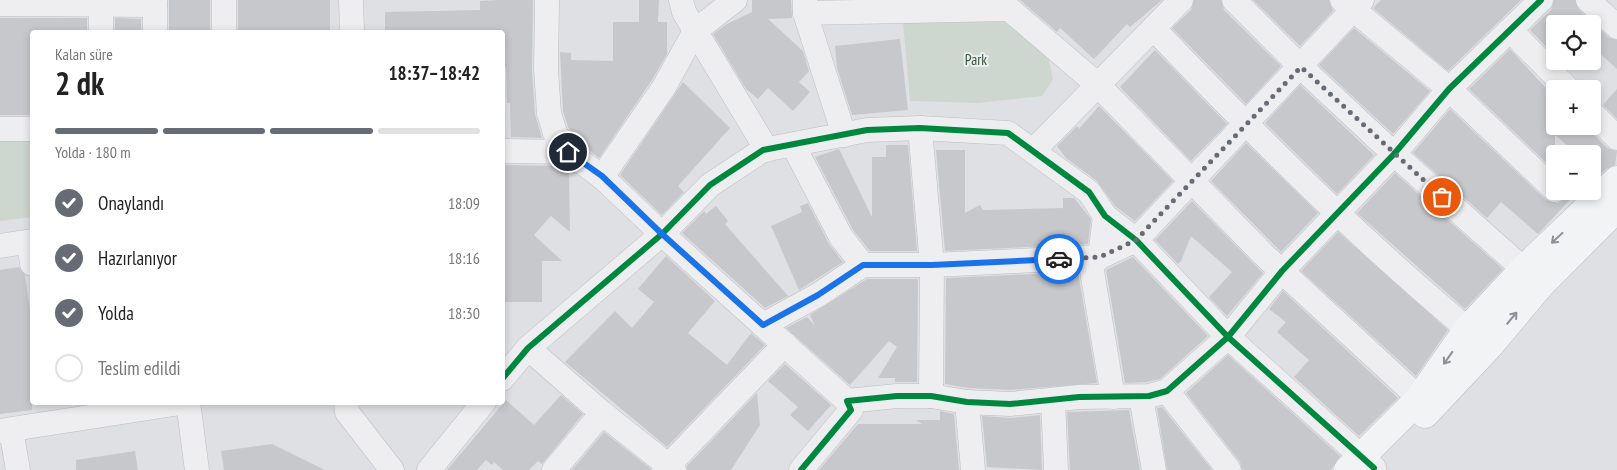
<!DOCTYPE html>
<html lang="tr">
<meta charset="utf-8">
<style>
:root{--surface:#fff;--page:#f2f2f2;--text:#222;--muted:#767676;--line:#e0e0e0;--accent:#676b75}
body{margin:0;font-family:"PT Sans Narrow",sans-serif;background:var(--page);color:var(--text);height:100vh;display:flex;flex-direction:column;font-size:19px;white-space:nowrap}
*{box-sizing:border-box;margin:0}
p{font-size:16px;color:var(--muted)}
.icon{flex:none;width:28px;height:28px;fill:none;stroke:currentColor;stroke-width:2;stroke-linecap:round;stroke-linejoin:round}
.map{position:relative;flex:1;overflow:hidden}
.details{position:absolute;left:30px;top:30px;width:475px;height:375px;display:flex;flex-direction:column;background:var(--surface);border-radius:5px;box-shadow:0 2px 8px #0003}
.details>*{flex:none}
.controls{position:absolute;left:1546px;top:15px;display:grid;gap:10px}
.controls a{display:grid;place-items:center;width:55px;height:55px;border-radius:5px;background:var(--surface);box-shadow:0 2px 8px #0003;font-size:25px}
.pin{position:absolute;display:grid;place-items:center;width:42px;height:42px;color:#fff;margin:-21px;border:2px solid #fff;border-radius:50%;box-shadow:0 1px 5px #0007}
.courier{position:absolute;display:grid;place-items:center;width:50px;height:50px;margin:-25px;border:4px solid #1a73e8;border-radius:50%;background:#fff;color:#222;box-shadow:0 1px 6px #0007}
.summary em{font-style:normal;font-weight:700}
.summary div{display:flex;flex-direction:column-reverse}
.summary{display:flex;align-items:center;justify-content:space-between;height:85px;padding:0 25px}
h1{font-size:32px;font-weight:700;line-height:38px}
.bar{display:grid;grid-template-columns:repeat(4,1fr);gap:8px 5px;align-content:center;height:60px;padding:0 25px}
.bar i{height:6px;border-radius:4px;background:var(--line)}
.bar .active{background:var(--accent)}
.bar p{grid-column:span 4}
ol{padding:0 25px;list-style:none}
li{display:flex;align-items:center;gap:15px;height:55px}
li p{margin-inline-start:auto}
li .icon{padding:5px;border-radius:50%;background:var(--accent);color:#fff;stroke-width:4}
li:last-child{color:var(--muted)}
li i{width:28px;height:28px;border:2px solid var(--line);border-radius:50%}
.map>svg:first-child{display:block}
</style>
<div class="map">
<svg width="1617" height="470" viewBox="0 0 1617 470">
<rect width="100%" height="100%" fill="#dee0e3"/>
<!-- green -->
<g fill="#ced7cf">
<path d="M995,17L1018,25L1048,56L1053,79L1042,96L978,103L910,101L903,22Z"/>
<path d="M0,138H32V217L0,221Z"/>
</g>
<!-- building -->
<g fill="#c7c8cb">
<rect x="169" y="0" width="41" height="32"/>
<rect x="238" y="0" width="92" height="32"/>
<path d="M499,0H533L532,71L535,114L542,138L511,137L510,103H507L506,67H504V32H385V12L480,10V1Z"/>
<path d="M639,0H659L658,22H667V54L652,80L599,158L576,139L568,127L563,111L560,52L571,53V60L613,61V22H639Z"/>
<path d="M752,0H791L792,18L768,19L803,51L809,71L799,82L810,92L793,111L768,88L758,99L746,89L713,34L727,24L752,12Z"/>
<path d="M1020,0H1162L1130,27L1127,24L1094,59L1060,28L1057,32Z"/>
<path d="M1194,0H1221L1224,10L1281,66L1246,104L1172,28L1191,10Z"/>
<path d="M1253,0H1329L1333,11L1300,46Z"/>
<path d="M1381,0H1521L1448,71L1373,8Z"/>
<path d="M1554,0H1575L1579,10L1608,37L1617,40V69L1592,46V24H1555V56L1530,30L1551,10Z"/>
<path d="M0,18H87V32H32V115H0Z"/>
<path d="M115,18L141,19V32H115Z"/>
<path d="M1354,28L1430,91L1393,134L1319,65Z"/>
<path d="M900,39L908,110L852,115L837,68L835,46Z"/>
<path d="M1510,49L1555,98V126H1586L1607,148L1617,151L1615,165L1606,169L1592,182V154H1577L1555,135V171L1469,89Z"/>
<path d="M1155,50L1227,124L1191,161L1120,87Z"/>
<path d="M683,82L730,128L678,186L684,192L662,215L620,175Z"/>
<path d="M1300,85L1374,155L1337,194L1265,123Z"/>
<path d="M1617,89V119L1603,105Z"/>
<path d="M1099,106L1173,181L1135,221L1115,206L1097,181L1066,158L1057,146L1077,126L1079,129Z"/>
<path d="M1450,109L1546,200L1558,203L1565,199L1568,191H1578L1538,234L1501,202L1487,218L1413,153Z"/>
<path d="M1246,143L1318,213L1281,252L1211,181Z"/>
<path d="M886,145H908L917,251H870L853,230L815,157L839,149L872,217V157H886Z"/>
<path d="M936,150H965V213L980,205L983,210L1063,208V198H1074L1091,219L1088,244L945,251Z"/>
<path d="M502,165L563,166L569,170L570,232L551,216L534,235L562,261H542V302H502Z"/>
<path d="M1395,173L1503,269L1465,309L1357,213Z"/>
<path d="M1192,201L1263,273L1227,316L1209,297L1232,272L1191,236L1181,261L1178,264L1155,240Z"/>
<path d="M808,203L829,244L843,262L799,290L771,226L802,212L800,206Z"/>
<path d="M716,206L728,221L725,224L788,296L765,308L682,233L704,211L706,214Z"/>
<path d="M1338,232L1448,330L1416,376L1301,271Z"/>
<path d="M666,256L715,301L688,333L727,365L751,333L765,345L667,447L565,362L615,311L632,328L654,302L638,289Z"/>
<path d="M1133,257L1208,336L1160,379L1147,382L1125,383L1106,270Z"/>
<path d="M19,267L25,275L32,324V410L0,414V270Z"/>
<path d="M1078,272L1097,383L1010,390L968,388L945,384L946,278Z"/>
<path d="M867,279H918L917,382H895V378H878L897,347L889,341L850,385L786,328L807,317L815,326L810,315Z"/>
<path d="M1283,291L1398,398L1359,436L1294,377L1309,360L1277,332L1286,322L1269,309Z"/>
<path d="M1228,355L1340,456L1331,470H1242L1240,462L1186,393Z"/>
<path d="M785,364L831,405L808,431L790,415L798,407L768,381Z"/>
<path d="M757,393L760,425L731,470H687V466Z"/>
<path d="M561,395L583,414L542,464L538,461L529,470H503L494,462L492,465L486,460L477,470H447L506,400L534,425Z"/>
<path d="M1162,407L1212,470H1167L1157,408Z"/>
<path d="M1129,410L1140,470H1070L1067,412Z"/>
<path d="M940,411L954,414L959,470H819L858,424H922L916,420H940Z"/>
<path d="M1040,415L1042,470L987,467L982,416L1011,418Z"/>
<path d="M604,432L651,469V470H572Z"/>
<path d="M272,444L325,470H224L221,451Z"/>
<path d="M135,451L138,470H76V460Z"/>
</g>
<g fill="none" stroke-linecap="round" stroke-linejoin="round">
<!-- minor casing -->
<g stroke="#bcbec1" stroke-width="25">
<g id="minor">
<path d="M155,0V32"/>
<path d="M224,0V32"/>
<path d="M351,0L352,32"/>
<path d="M547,0L546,70L549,113L555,133L568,152L602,177L662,234L847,401"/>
<path d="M681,0L684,12L767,150"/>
<path d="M805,0V13L844,135"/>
<path d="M1234,0L1301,67L1394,154L1537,281"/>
<path d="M1342,0L1449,89L1555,190"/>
<path d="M1588,0L1617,27"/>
<path d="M0,4L155,5"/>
<path d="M101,5V32"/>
<path d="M805,13L1009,9L1098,85L1263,254L1431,409"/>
<path d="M1154,29C1258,138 1365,245 1482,341"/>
<path d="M1510,30L1568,89"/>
<path d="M1592,113L1617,138"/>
<path d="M920,128L932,265L931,396"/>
<path d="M0,129H32"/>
<path d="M793,145L841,237L863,265"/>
<path d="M1034,150L1181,0"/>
<path d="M502,151L568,152"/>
<path d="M602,177L664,87L695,31L735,0"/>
<path d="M1105,216L1100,257L1091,265L1113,397"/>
<path d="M29,242L32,264"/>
<path d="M0,246L32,241"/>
<path d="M763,325L818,295L863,265H932L1100,257L1136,240L1362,0"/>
<path d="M528,348L602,413L674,470"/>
<path d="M502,379L528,348L662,234L710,185L763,150L867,130L920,128L1008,133L1089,192L1105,216L1136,240L1228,337L1374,468"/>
<path d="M1167,391L1229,470"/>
<path d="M1141,397L1154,470"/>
<path d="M1053,400L1056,470"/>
<path d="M188,402L197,470"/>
<path d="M346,402L347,412L392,470"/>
<path d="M967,402L973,470"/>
<path d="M11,430L18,470"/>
<path d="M0,431L187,402"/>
<path d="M429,470L484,402"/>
<path d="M554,470L602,413"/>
<path d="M664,470L785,344"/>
<path d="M801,470L851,410L847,401L897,396H931L967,402L1010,404L1079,397L1149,396L1167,391L1228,337L1282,271L1394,154L1449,89L1541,0"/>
</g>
</g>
<!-- major casing -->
<g stroke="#bbbdc1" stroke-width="29">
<g id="major">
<path d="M1425,414L1489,346L1541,284L1617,208"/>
<path d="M1348,470L1419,399L1468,329L1524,269L1617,180"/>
</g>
</g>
<!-- minor -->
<use href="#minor" stroke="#eeeef0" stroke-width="24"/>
<!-- major -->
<use href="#major" stroke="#f2f3f4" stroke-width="28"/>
<!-- cycleway casing -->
<g stroke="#ebeef3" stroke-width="9">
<g id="cycleway">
<path d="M502,379L528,348L662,234L710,185L763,150L867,130L920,128L1008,133L1089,192L1105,216L1136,240L1228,337L1374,468"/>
<path d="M801,470L851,410L847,401L897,396H931L967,402L1010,404L1079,397L1149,396L1167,391L1228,337L1282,271L1394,154L1449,89L1541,0"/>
</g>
</g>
<!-- cycleway -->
<use href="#cycleway" stroke="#00873e" stroke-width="6"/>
</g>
<!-- one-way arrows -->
<defs><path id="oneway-shaft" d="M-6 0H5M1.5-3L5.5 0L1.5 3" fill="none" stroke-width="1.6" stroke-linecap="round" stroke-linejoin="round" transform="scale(1.25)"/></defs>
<g stroke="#8c9097">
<use href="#oneway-shaft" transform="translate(1557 238) rotate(137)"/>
<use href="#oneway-shaft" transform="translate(1512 318) rotate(-50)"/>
<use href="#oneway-shaft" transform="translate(1448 358) rotate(125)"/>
</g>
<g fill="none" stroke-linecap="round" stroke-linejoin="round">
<!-- done -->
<path stroke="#676b75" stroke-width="5" stroke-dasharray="0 9" d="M1059,259L1100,257L1136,240L1301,67L1442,197"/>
<!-- route -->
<path stroke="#1a73e8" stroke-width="6" d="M568,152L602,176L662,234L763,325L818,295L863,265H932L1059,259"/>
</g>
<g text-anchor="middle" stroke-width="4" stroke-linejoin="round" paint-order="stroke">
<!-- park labels -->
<g font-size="15" fill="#385535" stroke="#ebeef3">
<text x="976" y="65">Park</text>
</g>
</g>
</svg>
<div class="controls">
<a><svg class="icon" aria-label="locate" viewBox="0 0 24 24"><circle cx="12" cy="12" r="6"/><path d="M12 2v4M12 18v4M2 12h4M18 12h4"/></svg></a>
<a>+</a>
<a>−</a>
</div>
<div class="pin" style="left:1442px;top:197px;background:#ea580c"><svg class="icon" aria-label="bag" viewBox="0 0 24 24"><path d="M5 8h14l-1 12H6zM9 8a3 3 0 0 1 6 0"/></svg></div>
<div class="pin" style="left:568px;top:152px;background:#1f2937"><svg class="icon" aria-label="home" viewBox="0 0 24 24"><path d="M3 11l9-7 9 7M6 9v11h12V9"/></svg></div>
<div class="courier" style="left:1059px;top:259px"><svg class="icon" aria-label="car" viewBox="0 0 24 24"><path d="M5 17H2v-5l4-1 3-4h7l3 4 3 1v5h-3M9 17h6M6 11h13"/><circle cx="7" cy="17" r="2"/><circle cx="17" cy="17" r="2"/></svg></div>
<section class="details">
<div class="summary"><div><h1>2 dk</h1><p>Kalan süre</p></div><em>18:37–18:42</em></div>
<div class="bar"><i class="active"></i><i class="active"></i><i class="active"></i><i></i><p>Yolda · 180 m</p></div>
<ol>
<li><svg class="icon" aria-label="check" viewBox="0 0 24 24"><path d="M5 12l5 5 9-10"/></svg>Onaylandı<p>18:09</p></li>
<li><svg class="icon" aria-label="check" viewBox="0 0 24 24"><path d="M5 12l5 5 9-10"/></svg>Hazırlanıyor<p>18:16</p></li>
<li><svg class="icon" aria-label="check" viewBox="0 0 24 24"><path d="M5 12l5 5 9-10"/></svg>Yolda<p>18:30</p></li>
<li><i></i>Teslim edildi</li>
</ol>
</section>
</div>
